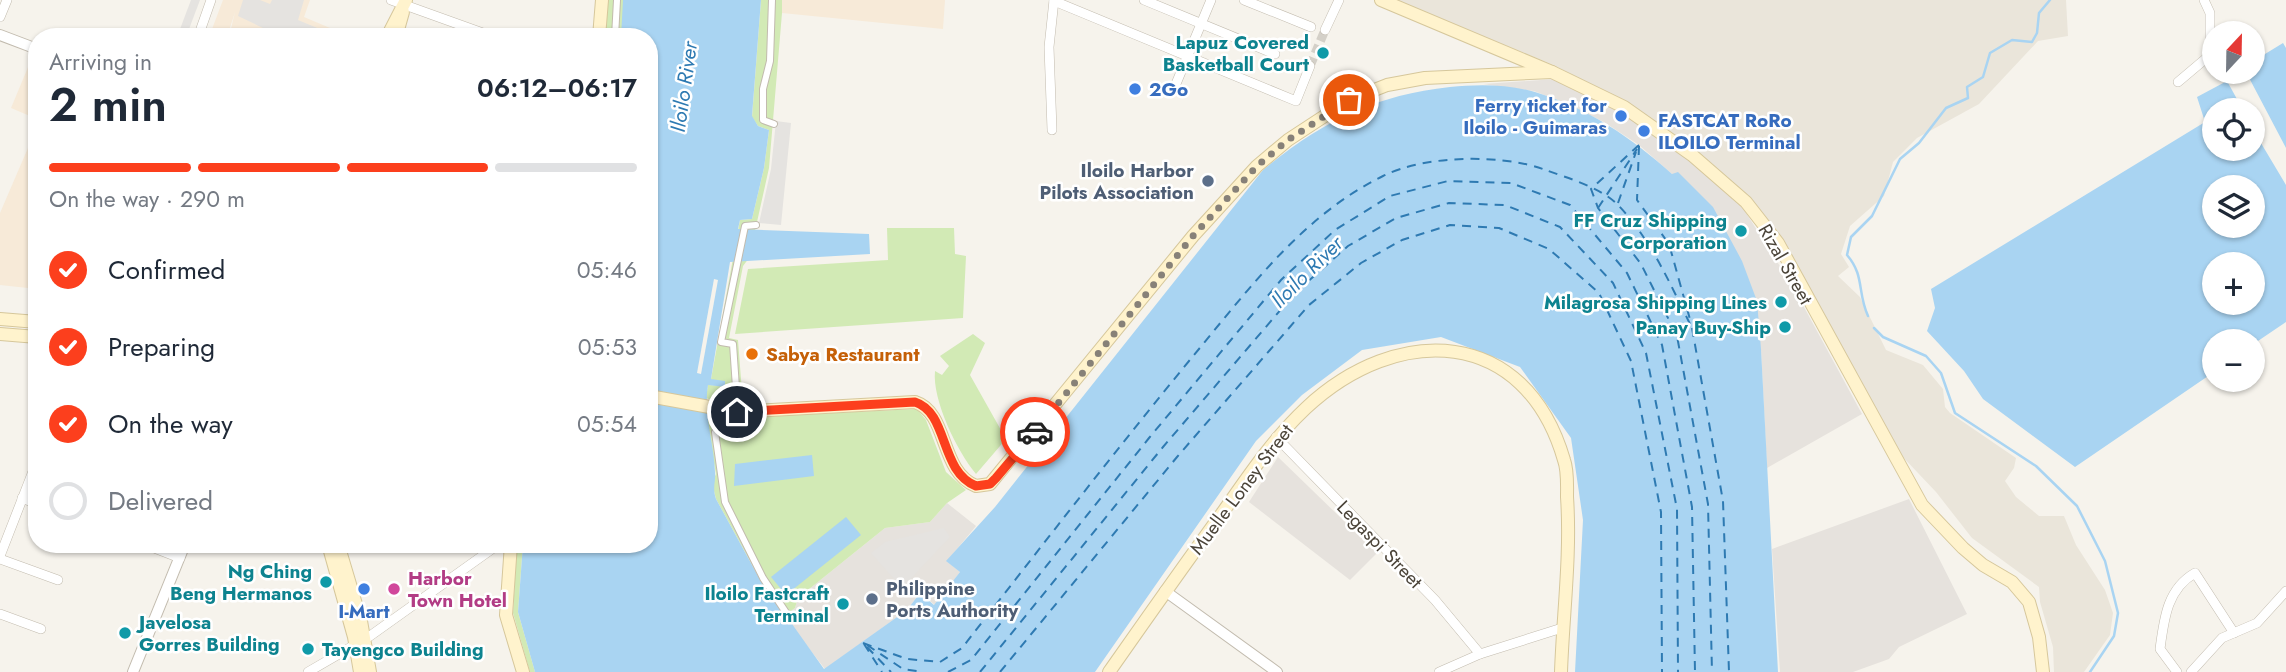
<!DOCTYPE html>
<meta charset="utf-8">
<style>
:root{--surface:#fff;--page:#f2f2f3;--text:#1f2937;--muted:#747a83;--line:#e0e1e3;--accent:#fc3f1d}
body{margin:0;font-family:Jost,sans-serif;background:var(--page);color:var(--text);height:100vh;display:flex;flex-direction:column;font-size:26px;white-space:nowrap}
*{box-sizing:border-box;margin:0}
p{font-size:23px;color:var(--muted)}
.icon{flex:none;width:38px;height:38px;fill:none;stroke:currentColor;stroke-width:2;stroke-linecap:round;stroke-linejoin:round}
.map{position:relative;flex:1;overflow:hidden}
.details{position:absolute;left:28px;top:28px;width:630px;height:525px;display:flex;flex-direction:column;background:var(--surface);border-radius:28px;box-shadow:0 2px 5px #0004}
.details>*{flex:none}
.needle{width:46px;rotate:22deg}
.fabs{position:absolute;left:2202px;top:21px;display:grid;gap:14px}
.fabs a{display:grid;place-items:center;width:63px;height:63px;border-radius:50%;background:var(--surface);box-shadow:0 2px 5px #0004;font-size:35px}
.pin{position:absolute;display:grid;place-items:center;width:60px;height:60px;color:#fff;margin:-30px;border:4px solid #fff;border-radius:50%;box-shadow:0 2px 7px #0007}
.courier{position:absolute;display:grid;place-items:center;width:70px;height:70px;margin:-35px;border:5px solid #fc3f1d;border-radius:50%;background:#fff;color:#222;box-shadow:0 2px 9px #0007}
.overview em{font-style:normal;font-weight:600}
.overview div{display:flex;flex-direction:column-reverse}
.overview{display:flex;align-items:center;justify-content:space-between;height:119px;padding:0 21px}
h1{font-size:46px;font-weight:600;line-height:52px}
.bar{display:grid;grid-template-columns:repeat(4,1fr);gap:10px 7px;align-content:center;height:84px;padding:0 21px}
.bar i{height:9px;border-radius:5px;background:var(--line)}
.bar .current{background:var(--accent)}
.bar p{grid-column:span 4}
ol{padding:0 21px;list-style:none}
li{display:flex;align-items:center;gap:21px;height:77px}
li p{margin-inline-start:auto}
li .icon{padding:7px;border-radius:50%;background:var(--accent);color:#fff;stroke-width:4}
li:last-child{color:var(--muted)}
li i{width:38px;height:38px;border:4px solid var(--line);border-radius:50%}
.map>svg:first-child{display:block}
</style>
<div class="map">
<svg width="2286" height="672" viewBox="0 0 2286 672">
<rect width="100%" height="100%" fill="#f6f3ec"/>
<!-- residential -->
<path fill="#eae5da" d="M1394,0H2066L2068,36L2038,41L1979,104L1917,138L1893,162L1884,196L1850,226L1841,254L1849,267L1838,276L1860,297L1886,350L1923,365L1943,389L1945,407L1950,413L2016,458L2014,468L2005,481L2016,497L2039,516H2064L2076,545L2105,590L2113,613L2110,635L2084,672H2054L2053,647L2040,602L2039,587L1972,538L1936,492L1900,454L1760,211L1624,104L1554,65Z"/>
<!-- commercial -->
<g fill="#f7ead8">
<path d="M223,0H310L304,17L349,36L229,37L235,12L227,37H209Z"/>
<path d="M782,0H945L943,29L782,13Z"/>
<path d="M31,60L37,62V119L11,108Z"/>
<path d="M37,127V289L0,285V213Z"/>
</g>
<!-- industrial -->
<g fill="#e6e2dd">
<path d="M1555,79L1619,108L1709,174L1741,205L1792,285L1862,414L1767,468L1761,349L1672,174L1639,145L1604,122L1567,104L1534,91L1483,84Z"/>
<path d="M1278,457L1377,553L1350,580L1249,502Z"/>
<path d="M1909,499L1967,614L1899,647L1889,659L1853,672H1780L1772,549Z"/>
<path d="M947,503L976,526L947,561L960,572L935,605L920,593L907,610L825,669L784,616L795,608L798,598L885,528L930,522Z"/>
</g>
<!-- green -->
<g fill="#d2eab5">
<path d="M608,0H631L629,37H604Z"/>
<path d="M761,0H782V13L769,168L749,258L743,266L729,338L738,340L743,405L716,402L706,398L708,385L725,386L711,379L740,220L752,219L764,168L769,130L758,126L752,117Z"/>
<path d="M887,228H954L955,254L966,256L963,318L735,334L748,269L888,260Z"/>
<path d="M973,334L985,343L970,375L1006,439L976,474C957,451 932,400 935,371L942,375L949,366L940,356Z"/>
<path d="M917,409L926,420L946,472L966,490L947,503L930,522L885,528L798,598L795,608L784,616L758,576L716,499L712,483L716,474L706,419Z"/>
<path d="M517,544H523L518,612L535,672H530L513,613Z"/>
</g>
<!-- parking -->
<g fill="#e5e3e0">
<path d="M191,0H200L186,37H177Z"/>
<path d="M243,0H260L270,4L272,0H304L298,20L339,37H282L238,16Z"/>
<path d="M776,121L791,123L781,225L759,223L771,169Z"/>
<path d="M944,528L950,537L902,588L871,553L885,542Z"/>
</g>
<!-- water -->
<g fill="#a9d4f2" fill-rule="evenodd">
<path d="M623,0H761L752,116L758,126L769,130L764,168L752,219L740,220L738,229L869,234L870,254L730,262L711,379L725,381V387L708,385C703,414 714,442 715,472C716,482 712,487 716,499L758,576L824,669L907,610L920,593L934,605L960,572L946,561L995,507L1263,170C1321,122 1375,95 1450,87C1478,84 1508,84 1535,92C1588,108 1632,138 1672,174L1678,172L1713,207L1742,261L1757,301L1761,349L1778,672H1575L1583,520L1571,438L1520,367L1441,337L1362,350L1302,395L1256,441L1095,672H535L518,612L523,544H649V37H621Z"/>
<path d="M2283,43L2286,48V148L2246,72H2252V62Z"/>
<path d="M2227,81L2243,110H2214V149H2252V128L2286,185V322L2252,345V341H2214V372L2075,467L1983,399L1964,371L1927,331L1935,308L1931,289L2205,122L2197,97ZM2214,187H2252V226H2214ZM2214,264H2252V303H2214Z"/>
<path d="M812,455L814,476L734,486L735,464Z"/>
<path d="M846,517L861,535L786,595L771,577Z"/>
</g>
<!-- pier -->
<path fill="#f6f3ec" d="M714,279L718,280L701,374L697,373Z"/>
<g fill="none" stroke-linecap="round" stroke-linejoin="round">
<!-- stream -->
<g stroke="#a9d4f2" stroke-width="2.5">
<path d="M1868,316C1857,292 1865,276 1847,255L1851,237L1872,216L1900,159L1919,143L1946,108L1968,98L1967,87L1983,77L1990,53L2012,40L2032,42L2037,33L2039,13L2050,0"/>
<path d="M1874,328L1883,337L1926,356L1941,373L1955,413L2036,466L2077,506L2105,561L2118,613L2114,636L2090,672"/>
</g>
<!-- ferry -->
<g stroke="#2e7ab2" stroke-width="2" stroke-dasharray="9 7" stroke-linecap="butt">
<path d="M1639,145L1591,189L1598,208L1641,264L1677,336L1708,504L1712,672"/>
<path d="M1639,146L1637,200L1669,244L1691,323"/>
<path d="M1618,203L1636,152"/>
<path d="M1598,208L1637,149"/>
<path d="M1692,328L1723,501L1729,672"/>
<path d="M863,643L907,659L940,662L962,648C1037,552 1112,455 1189,361C1246,293 1301,216 1383,176C1425,155 1500,154 1543,169C1567,178 1601,187 1619,206C1652,241 1671,286 1692,328"/>
<path d="M864,644L882,672"/>
<path d="M867,645L903,669L923,672"/>
<path d="M867,647L891,672"/>
<path d="M948,672L971,660L1149,438L1281,280L1335,230L1390,196L1448,181L1511,183L1570,205L1627,273L1662,345L1692,507L1695,672"/>
<path d="M980,672L1163,447L1295,293L1348,246L1396,218L1449,203L1505,205L1560,227L1613,283L1646,353L1677,509L1678,672"/>
<path d="M1000,672L1177,457L1309,305L1361,263L1402,240L1450,225L1499,228L1549,249L1599,293L1631,361L1661,512L1662,672"/>
</g>
<!-- minor-tunnel -->
<path stroke="#d4d0c8" stroke-width="9" stroke-dasharray="9 4.5" stroke-linecap="butt" d="M1310,66L1325,30"/>
<!-- pedestrian casing -->
<g stroke="#c2bbae" stroke-width="8">
<g id="pedestrian">
<path d="M772,0L770,61L763,89V120L774,124"/>
<path d="M615,37L617,0"/>
<path d="M737,402L733,344L721,342L745,226L756,225"/>
<path d="M734,421L732,427H720L715,432L725,502L763,578L787,614"/>
</g>
</g>
<!-- minor casing -->
<g stroke="#c2bbae" stroke-width="10">
<g id="minor">
<path d="M391,0L494,37"/>
<path d="M1144,0L1275,54"/>
<path d="M1244,0L1311,27"/>
<path d="M1054,1L1296,101L1310,66"/>
<path d="M0,17L7,0"/>
<path d="M1325,30L1339,0"/>
<path d="M198,37L211,0"/>
<path d="M2178,82L2210,55V13L2204,0"/>
<path d="M1173,91L1211,0"/>
<path d="M1052,130L1049,47L1054,0"/>
<path d="M1276,437L1435,600L1480,654"/>
<path d="M22,498L37,504"/>
<path d="M144,544L180,558"/>
<path d="M0,556L37,461"/>
<path d="M0,559L58,580"/>
<path d="M0,614L41,629"/>
<path d="M308,672L370,636L499,544"/>
<path d="M1439,672L1480,654L1562,628"/>
<path d="M2177,672L2160,649C2164,619 2167,589 2195,573L2234,633"/>
<path d="M2191,672L2222,638L2257,623L2286,591"/>
</g>
</g>
<!-- tertiary casing -->
<g stroke="#c2bbae" stroke-width="12">
<g id="tertiary">
<path d="M0,35L37,49"/>
<path d="M1165,591L1277,672"/>
<path d="M133,672L185,544"/>
</g>
</g>
<!-- secondary casing -->
<g stroke="#d6c79b" stroke-width="14">
<g id="secondary">
<path d="M1381,0L1552,72L1624,107L1692,155L1746,202L1778,243L1922,505L1963,548L1983,565L2012,582L2029,602L2039,637L2043,672"/>
<path d="M387,37L406,0"/>
<path d="M396,37L403,12"/>
<path d="M599,37L602,0"/>
<path d="M0,319L37,322"/>
<path d="M0,334L37,337"/>
<path d="M649,396L737,412L915,402C949,413 939,471 976,486L990,484L1193,236L1257,166L1288,140L1349,100L1387,85L1425,78L1552,72"/>
<path d="M328,544L354,637L360,672"/>
<path d="M338,544L361,621L370,672"/>
<path d="M511,544L506,615L523,672"/>
<path d="M1109,672C1147,618 1184,565 1223,512C1249,475 1273,439 1306,408C1397,323 1525,326 1564,460C1568,471 1567,485 1567,497C1571,555 1563,614 1561,672"/>
</g>
</g>
<!-- pedestrian -->
<use href="#pedestrian" stroke="#fff" stroke-width="6"/>
<!-- minor -->
<use href="#minor" stroke="#fff" stroke-width="9"/>
<!-- tertiary -->
<use href="#tertiary" stroke="#fff" stroke-width="10"/>
<!-- secondary -->
<use href="#secondary" stroke="#fff3cd" stroke-width="12"/>
</g>
<g fill="none" stroke-linecap="round" stroke-linejoin="round">
<!-- done -->
<path stroke="#878178" stroke-width="7" stroke-dasharray="0 12.6" d="M1035,432L1193,236L1257,166L1288,140L1349,100"/>
<!-- route -->
<path stroke="#fc3f1d" stroke-width="9" d="M737,412L915,402C949,413 939,471 976,486L990,484L996,478L1035,432"/>
</g>
<!-- markers -->
<g fill="#0f9aa8" stroke="#fff" stroke-width="2.5">
<circle cx="1323" cy="53" r="7"/>
<circle cx="1741" cy="231" r="7"/>
<circle cx="1781" cy="302" r="7"/>
<circle cx="1785" cy="327" r="7"/>
<circle cx="326" cy="582" r="7"/>
<circle cx="843" cy="604" r="7"/>
<circle cx="125" cy="633" r="7"/>
<circle cx="308" cy="649" r="7"/>
</g>
<g fill="#3f7fe0" stroke="#fff" stroke-width="2.5">
<circle cx="1135" cy="89" r="7"/>
<circle cx="1621" cy="116" r="7"/>
<circle cx="1644" cy="131" r="7"/>
<circle cx="364" cy="589" r="7"/>
</g>
<g fill="#5c6f8a" stroke="#fff" stroke-width="2.5">
<circle cx="1208" cy="181" r="7"/>
<circle cx="872" cy="599" r="7"/>
</g>
<circle fill="#e8710a" stroke="#fff" stroke-width="2.5" cx="752" cy="354" r="7"/>
<circle fill="#d1479c" stroke="#fff" stroke-width="2.5" cx="394" cy="589" r="7"/>
<g text-anchor="middle" stroke-width="5" stroke-linejoin="round" paint-order="stroke">
<!-- culture labels -->
<g font-size="19" font-weight="bold" fill="#0d838f" stroke="#fff" text-anchor="end">
<text x="1309" y="49">Lapuz Covered<tspan x="1309" dy="22">Basketball Court</tspan></text>
<text x="1727" y="227">FF Cruz Shipping<tspan x="1727" dy="22">Corporation</tspan></text>
<text x="1767" y="309">Milagrosa Shipping Lines</text>
<text x="1771" y="334">Panay Buy-Ship</text>
<text x="312" y="578">Ng Ching<tspan x="312" dy="22">Beng Hermanos</tspan></text>
<text x="829" y="600">Iloilo Fastcraft<tspan x="829" dy="22">Terminal</tspan></text>
<text x="139" y="629" text-anchor="start">Javelosa<tspan x="139" dy="22">Gorres Building</tspan></text>
<text x="322" y="656" text-anchor="start">Tayengco Building</text>
</g>
<!-- shop labels -->
<g font-size="19" font-weight="bold" fill="#366cbe" stroke="#fff" text-anchor="start">
<text x="1149" y="96">2Go</text>
<text x="1607" y="112" text-anchor="end">Ferry ticket for<tspan x="1607" dy="22">Iloilo - Guimaras</tspan></text>
<text x="1658" y="127">FASTCAT RoRo<tspan x="1658" dy="22">ILOILO Terminal</tspan></text>
<text x="364" y="618" text-anchor="middle">I-Mart</text>
</g>
<!-- service labels -->
<g font-size="19" font-weight="bold" fill="#4e5e75" stroke="#fff" text-anchor="end">
<text x="1194" y="177">Iloilo Harbor<tspan x="1194" dy="22">Pilots Association</tspan></text>
<text x="886" y="595" text-anchor="start">Philippine<tspan x="886" dy="22">Ports Authority</tspan></text>
</g>
<!-- street labels -->
<g font-size="19" fill="#4b4439" stroke="#fff">
<text transform="translate(1786 264) rotate(60)" y="7">Rizal Street</text>
<text transform="translate(1241 489) rotate(-53)" y="7">Muelle Loney Street</text>
<text transform="translate(1380 544) rotate(46)" y="7">Legaspi Street</text>
</g>
<!-- food labels -->
<g font-size="19" font-weight="bold" fill="#c56008" stroke="#fff" text-anchor="start">
<text x="766" y="361">Sabya Restaurant</text>
</g>
<!-- hotel labels -->
<g font-size="19" font-weight="bold" fill="#b23c85" stroke="#fff" text-anchor="start">
<text x="408" y="585">Harbor<tspan x="408" dy="22">Town Hotel</tspan></text>
</g>
<!-- water labels -->
<g font-size="21" font-style="italic" fill="#2e7ab2" stroke="#fff">
<text transform="translate(684 87) rotate(-82)" y="7">Iloilo River</text>
<text transform="translate(1307 272) rotate(-45)" y="7">Iloilo River</text>
</g>
</g>
</svg>
<div class="fabs">
<a><svg class="needle" viewBox="-14 -14 28 28"><path d="M0-13l5 13h-10z" fill="#e53935"/><path d="M0 13l5-13h-10z" fill="#747a83"/></svg></a>
<a><svg class="icon" aria-label="locate" viewBox="0 0 24 24"><circle cx="12" cy="12" r="6"/><path d="M12 2v4M12 18v4M2 12h4M18 12h4"/></svg></a>
<a><svg class="icon" aria-label="layers" viewBox="0 0 24 24"><path d="M12 4l9 5-9 5-9-5zM3 14l9 5 9-5"/></svg></a>
<a>+</a>
<a>−</a>
</div>
<div class="pin" style="left:1349px;top:100px;background:#ea580c"><svg class="icon" aria-label="bag" viewBox="0 0 24 24"><path d="M5 8h14l-1 12H6zM9 8a3 3 0 0 1 6 0"/></svg></div>
<div class="pin" style="left:737px;top:412px;background:#1f2937"><svg class="icon" aria-label="home" viewBox="0 0 24 24"><path d="M3 11l9-7 9 7M6 9v11h12V9"/></svg></div>
<div class="courier" style="left:1035px;top:432px"><svg class="icon" aria-label="car" viewBox="0 0 24 24"><path d="M5 17H2v-5l4-1 3-4h7l3 4 3 1v5h-3M9 17h6M6 11h13"/><circle cx="7" cy="17" r="2"/><circle cx="17" cy="17" r="2"/></svg></div>
<section class="details">
<div class="overview"><div><h1>2 min</h1><p>Arriving in</p></div><em>06:12–06:17</em></div>
<div class="bar"><i class="current"></i><i class="current"></i><i class="current"></i><i></i><p>On the way · 290 m</p></div>
<ol>
<li><svg class="icon" aria-label="check" viewBox="0 0 24 24"><path d="M5 12l5 5 9-10"/></svg>Confirmed<p>05:46</p></li>
<li><svg class="icon" aria-label="check" viewBox="0 0 24 24"><path d="M5 12l5 5 9-10"/></svg>Preparing<p>05:53</p></li>
<li><svg class="icon" aria-label="check" viewBox="0 0 24 24"><path d="M5 12l5 5 9-10"/></svg>On the way<p>05:54</p></li>
<li><i></i>Delivered</li>
</ol>
</section>
</div>
